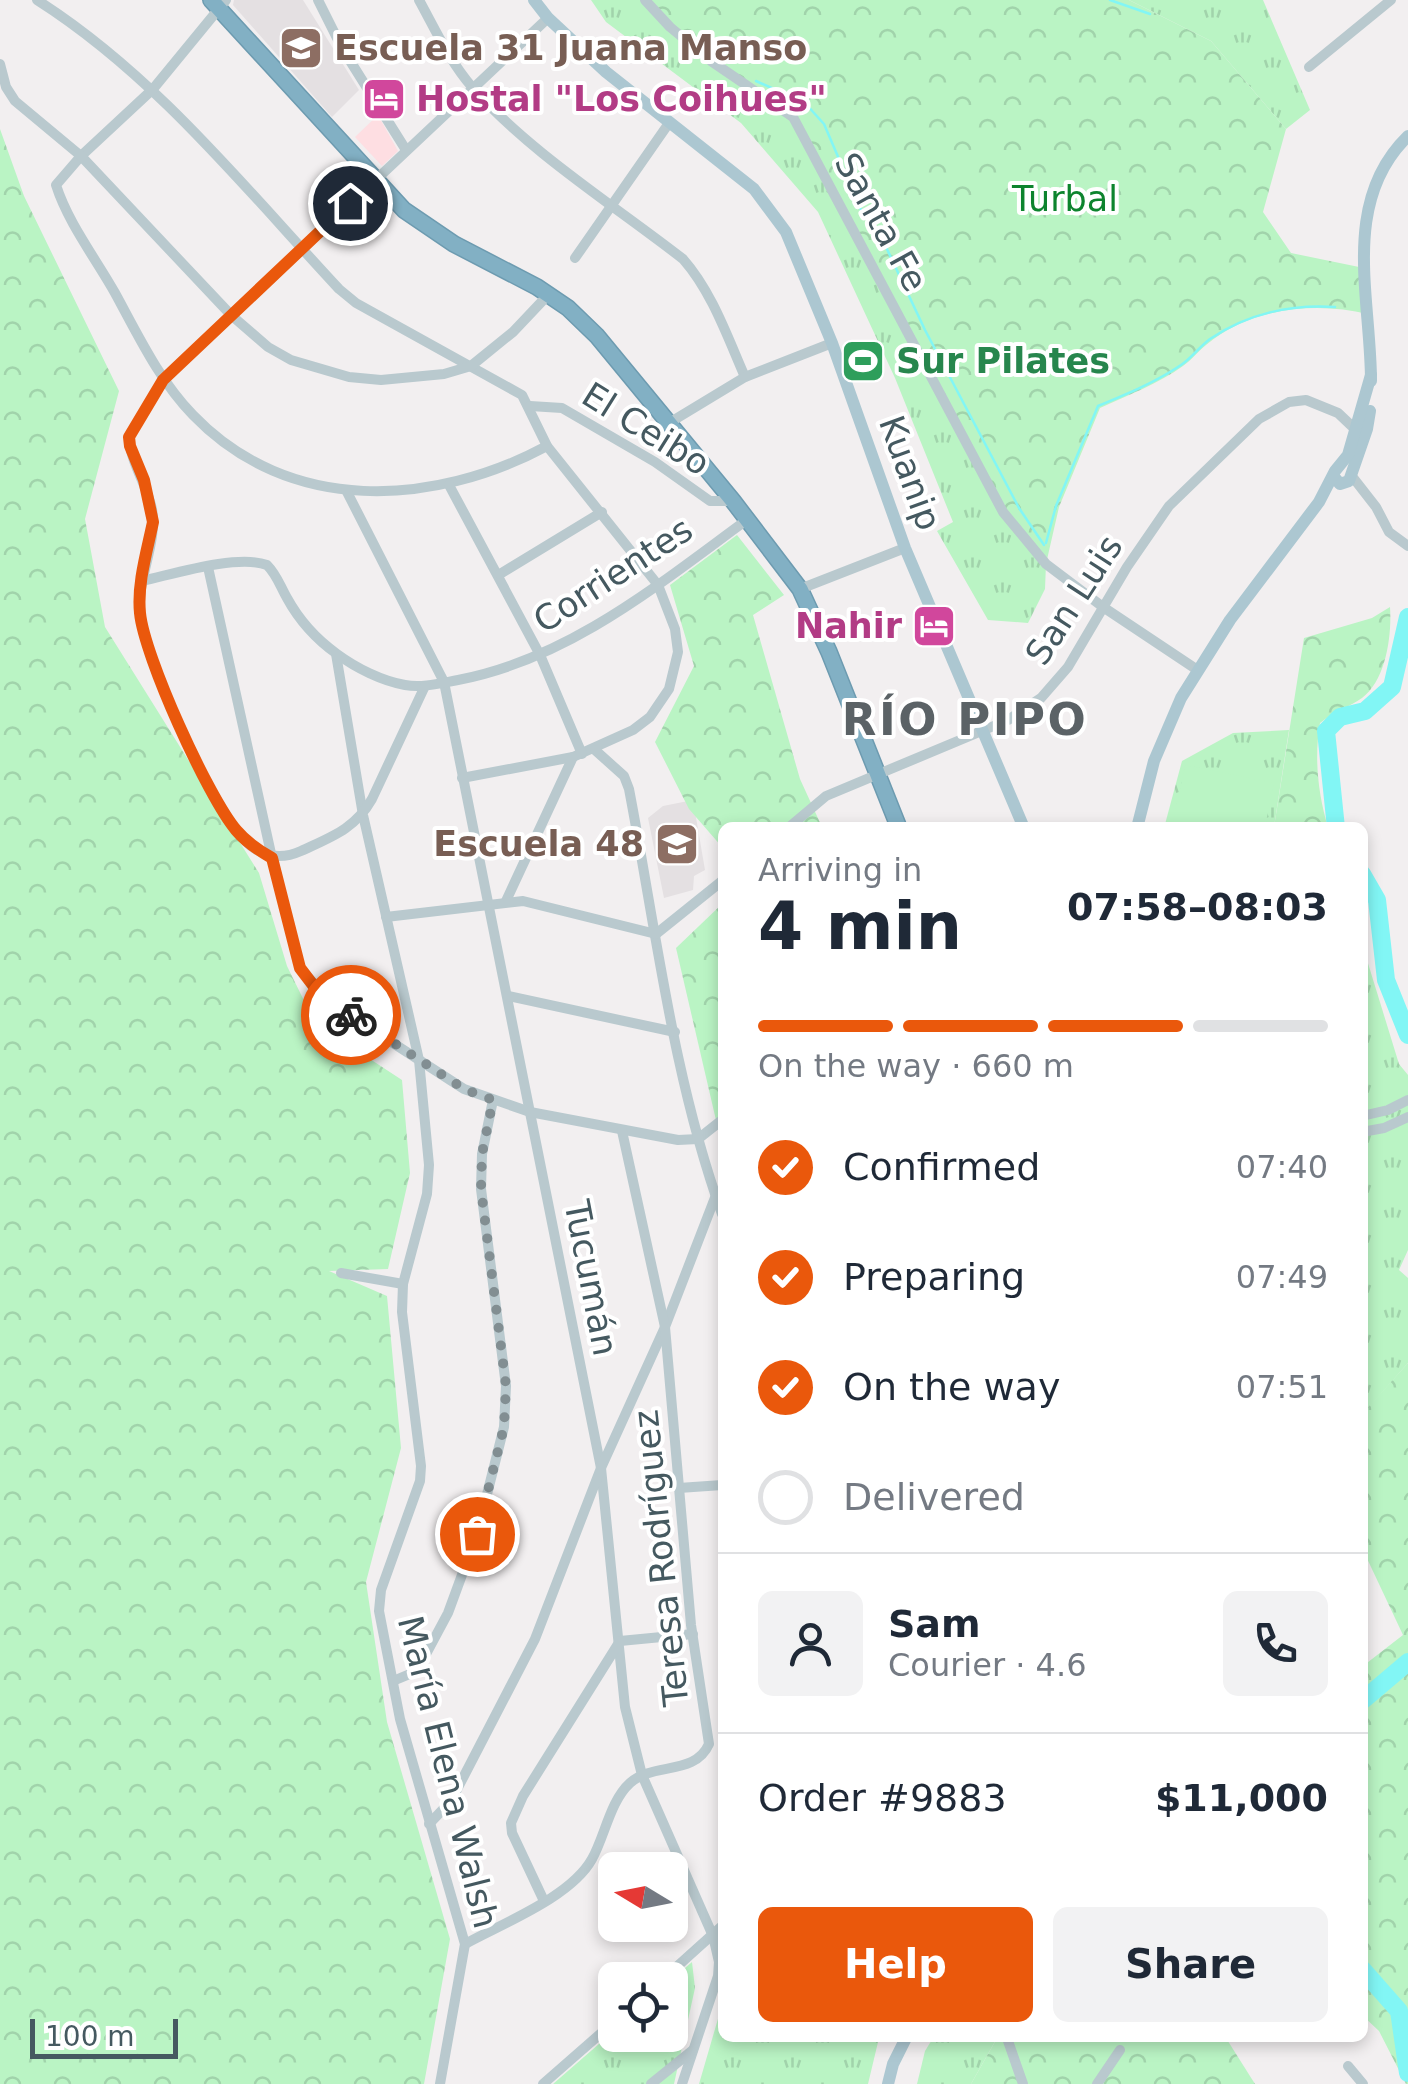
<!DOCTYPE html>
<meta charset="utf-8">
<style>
:root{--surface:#fff;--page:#f2f2f3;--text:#1f2937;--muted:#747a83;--line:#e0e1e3;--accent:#ea580c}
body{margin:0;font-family:"DejaVu Sans",sans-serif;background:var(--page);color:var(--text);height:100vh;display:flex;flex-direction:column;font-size:38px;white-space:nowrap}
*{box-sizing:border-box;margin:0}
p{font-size:32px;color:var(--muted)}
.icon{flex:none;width:55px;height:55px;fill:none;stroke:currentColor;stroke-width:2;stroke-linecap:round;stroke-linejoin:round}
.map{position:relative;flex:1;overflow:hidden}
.panel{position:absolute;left:718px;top:822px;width:650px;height:1220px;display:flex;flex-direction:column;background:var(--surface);border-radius:15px;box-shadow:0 5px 15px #0003}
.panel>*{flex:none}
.needle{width:65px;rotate:280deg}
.buttons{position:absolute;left:598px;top:1852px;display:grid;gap:20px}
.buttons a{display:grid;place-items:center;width:90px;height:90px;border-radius:15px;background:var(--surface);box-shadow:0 5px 15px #0003;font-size:50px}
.scale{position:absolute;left:30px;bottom:25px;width:148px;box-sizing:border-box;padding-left:10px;border:5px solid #455960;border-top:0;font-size:28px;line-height:35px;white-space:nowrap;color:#455960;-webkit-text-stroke:8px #fff;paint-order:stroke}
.pin{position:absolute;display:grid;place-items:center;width:85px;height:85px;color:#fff;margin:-42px;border:5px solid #fff;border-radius:50%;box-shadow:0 2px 10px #0007}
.courier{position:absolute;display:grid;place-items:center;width:100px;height:100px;margin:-50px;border:8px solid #ea580c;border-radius:50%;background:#fff;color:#222;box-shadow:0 2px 12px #0007}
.headline em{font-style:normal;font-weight:800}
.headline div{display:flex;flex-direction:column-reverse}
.headline{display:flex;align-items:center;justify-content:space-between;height:170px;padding:0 40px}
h1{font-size:65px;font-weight:800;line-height:75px}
.bar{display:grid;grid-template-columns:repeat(4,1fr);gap:15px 10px;align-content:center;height:120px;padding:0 40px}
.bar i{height:12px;border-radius:8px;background:var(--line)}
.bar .current{background:var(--accent)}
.bar p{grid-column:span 4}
.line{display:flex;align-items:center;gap:25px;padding:0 40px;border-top:2px solid var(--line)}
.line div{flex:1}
.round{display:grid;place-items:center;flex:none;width:105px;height:105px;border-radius:15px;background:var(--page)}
ol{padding:0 40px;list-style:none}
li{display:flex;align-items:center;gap:30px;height:110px}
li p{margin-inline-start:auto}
li .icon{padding:10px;border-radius:50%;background:var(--accent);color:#fff;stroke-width:4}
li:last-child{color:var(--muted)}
li i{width:55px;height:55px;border:5px solid var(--line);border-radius:50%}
.action{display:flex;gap:20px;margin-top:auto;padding:20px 40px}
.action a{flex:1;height:115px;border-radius:15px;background:var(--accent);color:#fff;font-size:40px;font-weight:800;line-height:115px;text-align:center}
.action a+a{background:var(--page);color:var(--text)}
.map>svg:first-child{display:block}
</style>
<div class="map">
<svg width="1408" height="2084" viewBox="0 0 1408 2084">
<defs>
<pattern id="grass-tufts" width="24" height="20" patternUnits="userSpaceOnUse" patternTransform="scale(2.5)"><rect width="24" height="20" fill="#baf4c4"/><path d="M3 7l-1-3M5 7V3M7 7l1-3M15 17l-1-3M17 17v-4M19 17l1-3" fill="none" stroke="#a1d3ab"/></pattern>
<pattern id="forest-crowns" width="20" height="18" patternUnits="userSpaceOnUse" patternTransform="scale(2.5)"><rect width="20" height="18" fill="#baf4c4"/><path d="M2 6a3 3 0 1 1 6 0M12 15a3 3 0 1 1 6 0" fill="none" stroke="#a1d3ab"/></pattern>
</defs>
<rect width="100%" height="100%" fill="#f2eff0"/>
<!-- education -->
<g fill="#e4e0e2">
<path d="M234,0H303L359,90L332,117L233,5Z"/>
<path d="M693,800L705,870L694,876L693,890L664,898L648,818L663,806Z"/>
</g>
<!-- medical -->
<path fill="#fedee2" d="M378,115L398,151L382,166L355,137Z"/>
<!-- grass -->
<g fill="url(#grass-tufts)">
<path d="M591,0H646L793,117L1046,564L1045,589L1028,623L988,620L937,531L953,522L895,378L818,212L741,123L606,22Z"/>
<path d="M1129,0H1263L1310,110L1286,129L1211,41Z"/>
<path d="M1289,730L1274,827L1164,828L1182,761L1233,733Z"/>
<path d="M1363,947L1399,1064L1408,1075V1250L1399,1270L1408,1278V1363L1363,1414Z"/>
<path d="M692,1962L695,1988L674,2084H553L615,2030V2035H670V1981Z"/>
<path d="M722,2005V2038H879L868,2084H699Z"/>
<path d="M933,2038H997L971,2084H917L925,2051Z"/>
</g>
<!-- forest -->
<g fill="url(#forest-crowns)">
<path d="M646,0H1129L1211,41L1286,129L1263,212L1291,253L1364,268L1368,314C1314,301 1250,308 1206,345C1198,351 1192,360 1183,366C1158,384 1128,395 1100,408L1059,507L1046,564L1003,512L793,117L711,61Z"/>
<path d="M0,129L24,196L119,391L85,519L105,627L259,873L287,966L315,1023L402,1080L410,1173L388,1269L329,1271L387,1296L401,1448L366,1582L387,1722L450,1939L424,2084H0Z"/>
<path d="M737,535L784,595L753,615L800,779L822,827L722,828V847L689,809L655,742L694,666L670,585Z"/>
<path d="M1390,607C1392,635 1386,680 1362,698C1349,707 1333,712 1320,723C1314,758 1318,794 1328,827H1274L1304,638L1372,618Z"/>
<path d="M722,904V1146L676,948Z"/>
<path d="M1408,1363V2084H1406L1379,2031L1363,2016V1666L1403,1635L1363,1550L1362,1414Z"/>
<path d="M997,2038H1226L1255,2084H971Z"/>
</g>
<!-- pitch -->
<path fill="#baf4c4" d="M1185,765L1274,783L1265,827H1172Z"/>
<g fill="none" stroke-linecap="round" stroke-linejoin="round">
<!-- stream -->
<g stroke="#82f6f5" stroke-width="2.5">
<path d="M1110,0L1150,14"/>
<path d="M756,81L805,103L824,124L860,208L886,247L925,330L1019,508L1044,545"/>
<path d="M1046,543L1056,506L1098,406C1127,394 1156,382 1181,365C1192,358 1199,347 1210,339C1247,314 1291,304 1335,307"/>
</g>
<!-- river -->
<g stroke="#82f6f5" stroke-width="18">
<path d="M1336,828L1326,731L1340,717L1365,711L1392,687L1408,617"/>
<path d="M1362,874L1377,900L1386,980L1408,1035"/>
<path d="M1362,1701L1408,1662"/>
<path d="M1362,1969L1399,2011L1408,2073"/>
</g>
<!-- highway casing -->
<g stroke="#6d9bb0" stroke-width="18">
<path id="highway" d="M211,0L404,210L454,244L537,287L568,308L597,336L733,501L800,589L829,652L899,828"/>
</g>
<!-- minor -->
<g stroke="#b9c9ce" stroke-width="10">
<path d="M37,0C155,75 244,187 339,289L356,303L522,395L547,446L658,585L675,629L678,652L669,689L650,717L633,730L573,757L462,778"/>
<path d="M226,0L153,89L81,156L56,185C68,223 96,259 115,293C138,335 159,380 193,415C289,515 433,507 547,446"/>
<path d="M318,0L342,48L406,150"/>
<path d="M419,0C435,29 450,62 472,87C528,151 615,206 683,259C712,292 727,336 745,377"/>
<path d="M645,0L670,27L711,61L793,117L1003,512L1046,564L1103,607L1196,669"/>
<path d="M0,64L6,87L15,101L81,156L231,315L268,347L291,360L349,377L381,380L444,374L471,366L513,332L548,295"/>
<path d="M1309,67L1391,0"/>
<path d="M575,258L669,123"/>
<path d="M530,406L562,408L655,462L710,501H733"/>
<path d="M669,423L745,377L832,343"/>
<path d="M1351,475L1376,507L1389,532L1408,546"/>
<path d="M449,485L540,655L582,754"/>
<path d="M346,490L444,682L601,1468L625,1707L642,1775L713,1936L719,1962L718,1976L682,2084"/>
<path d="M208,567L272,858L300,968L331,1003L464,1089L530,1112L678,1140L698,1139L722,1120"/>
<path d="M500,574L602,512"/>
<path d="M142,581C174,574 237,554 267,565C277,575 280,586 287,598C299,620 316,639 337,654C356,668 382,681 405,685C423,688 441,683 458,680C569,659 659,584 748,519"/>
<path d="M800,589L905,548"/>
<path d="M336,654L363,815L419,1060L429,1165L427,1194L403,1284L402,1312L421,1466L420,1481L381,1590L379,1611L400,1719L465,1944L440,2084"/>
<path d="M425,686L372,799C355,829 331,837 301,851C283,859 267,858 251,846C216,819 145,660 140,615C136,580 158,544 152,509C147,485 130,462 129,437L163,380L548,18"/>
<path d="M595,750L624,776L629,789C656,930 673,1078 722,1214"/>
<path d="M788,828L826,796L1008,720L1041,698L1068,667L1127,567L1169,506L1259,419L1289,402L1306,400L1338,413L1357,431"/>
<path d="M506,901L573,757"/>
<path d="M386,917L523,901L656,934L722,881"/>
<path d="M508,996L675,1032"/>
<path d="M1362,1116L1388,1110L1408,1100"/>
<path d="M1362,1132L1384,1128L1408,1117"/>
<path d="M341,1273L403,1284"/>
<path d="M679,1488L722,1485"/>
<path d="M393,1681L417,1671L448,1613L477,1534L504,1427L506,1386L481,1189L482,1154L493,1100"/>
<path d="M429,1824L451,1801L535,1639L601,1468L665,1327L716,1195"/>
<path d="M544,1901L512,1833L511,1823L523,1796L620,1641L693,1634"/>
<path d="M465,1944C503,1923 571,1897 592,1859C605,1836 610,1801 630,1783C653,1762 695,1776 709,1744L691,1625L665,1327L622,1131"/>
<path d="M662,1980L722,1926"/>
<path d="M1007,2038L1023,2084"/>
<path d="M1348,2066L1363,2084"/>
<path d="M543,2084L615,2021"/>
<path d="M651,2084L693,2050"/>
<path d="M1097,2084L1120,2050"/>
</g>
<!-- major -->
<g stroke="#acc7d1" stroke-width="12">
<path d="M534,0L548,18L606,72L754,189L786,232L832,343L905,548L1024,828"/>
<path d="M1371,381C1371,298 1340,202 1408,136"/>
<path d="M1334,477L1340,484L1349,481L1367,429L1370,411"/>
<path d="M1137,828L1154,761L1181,698L1230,620L1319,502L1335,471L1348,455L1371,375"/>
<path d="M888,2084L893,2064L906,2038"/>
</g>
<!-- highway -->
<use href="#highway" stroke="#82b0c4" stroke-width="15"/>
</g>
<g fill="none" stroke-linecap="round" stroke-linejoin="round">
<!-- done -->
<path stroke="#828e92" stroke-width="10" stroke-dasharray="0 18" d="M351,1015L464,1089L493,1100L482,1154L481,1189L506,1386L504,1427L477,1534"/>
<!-- route -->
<path stroke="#ea580c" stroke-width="12" d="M350,203L163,380L129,437L130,446L144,480L153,522C147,551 137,584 140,613C144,656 208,797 236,830C246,842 258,850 272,858L300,968L316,989L351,1015"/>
</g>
<!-- icons -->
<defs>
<g id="school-square" transform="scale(2.25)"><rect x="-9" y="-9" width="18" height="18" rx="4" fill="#8d6e63" stroke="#fff"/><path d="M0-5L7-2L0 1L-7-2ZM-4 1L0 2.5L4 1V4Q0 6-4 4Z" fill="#fff"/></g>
<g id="hotel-square" transform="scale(2.25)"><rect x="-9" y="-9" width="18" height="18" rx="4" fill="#d1479c" stroke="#fff"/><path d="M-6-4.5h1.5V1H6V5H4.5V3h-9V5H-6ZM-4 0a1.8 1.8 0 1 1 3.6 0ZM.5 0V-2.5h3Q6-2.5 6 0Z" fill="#fff"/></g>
<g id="stadium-square" transform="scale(2.25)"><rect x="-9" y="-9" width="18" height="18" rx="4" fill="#2e9e5b" stroke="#fff"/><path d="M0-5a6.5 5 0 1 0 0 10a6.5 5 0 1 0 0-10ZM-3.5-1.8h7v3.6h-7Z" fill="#fff"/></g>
</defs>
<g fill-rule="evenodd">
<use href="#school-square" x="301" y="48"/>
<use href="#hotel-square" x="384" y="99"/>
<use href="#stadium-square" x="863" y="361"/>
<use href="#hotel-square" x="934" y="626"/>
<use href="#school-square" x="677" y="844"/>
</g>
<g text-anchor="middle" stroke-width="8" stroke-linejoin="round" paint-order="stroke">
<!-- education labels -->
<g font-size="35" font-weight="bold" fill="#785e54" stroke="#fff" text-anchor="start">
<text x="334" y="60">Escuela 31 Juana Manso</text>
<text x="644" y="856" text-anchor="end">Escuela 48</text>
</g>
<!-- hotel labels -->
<g font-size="35" font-weight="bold" fill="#b23c85" stroke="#fff" text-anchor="start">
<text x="416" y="111">Hostal "Los Coihues"</text>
<text x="902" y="638" text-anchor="end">Nahir</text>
</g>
<!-- park labels -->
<g font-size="35" fill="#0d842e" stroke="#fff">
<text x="1065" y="211">Turbal</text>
</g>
<!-- street labels -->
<g font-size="35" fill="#455960" stroke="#fff">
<text transform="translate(881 222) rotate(61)" y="12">Santa Fe</text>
<text transform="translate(646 429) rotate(32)" y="12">El Ceibo</text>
<text transform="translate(910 473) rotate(70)" y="12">Kuanip</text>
<text transform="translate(613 575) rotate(-33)" y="12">Corrientes</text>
<text transform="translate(1074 600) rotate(-57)" y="12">San Luis</text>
<text transform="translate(591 1278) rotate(79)" y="12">Tucumán</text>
<text transform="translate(661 1558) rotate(-96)" y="12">Teresa Rodríguez</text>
<text transform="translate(448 1772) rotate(76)" y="12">María Elena Walsh</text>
</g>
<!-- leisure labels -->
<g font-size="35" font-weight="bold" fill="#27864d" stroke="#fff" text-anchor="start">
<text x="896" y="373">Sur Pilates</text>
</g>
<!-- district labels -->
<g font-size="45" font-weight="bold" letter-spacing="2.5" fill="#5b6266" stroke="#fff">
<text x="965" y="735">RÍO PIPO</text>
</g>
</g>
</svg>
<div class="buttons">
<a><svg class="needle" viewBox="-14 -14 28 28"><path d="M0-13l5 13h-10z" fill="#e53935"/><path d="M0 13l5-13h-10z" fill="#747a83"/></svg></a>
<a><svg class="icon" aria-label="locate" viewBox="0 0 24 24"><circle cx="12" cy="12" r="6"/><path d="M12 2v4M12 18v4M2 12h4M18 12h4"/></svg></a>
</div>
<div class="scale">100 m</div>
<div class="pin" style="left:477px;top:1534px;background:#ea580c"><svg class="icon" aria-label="bag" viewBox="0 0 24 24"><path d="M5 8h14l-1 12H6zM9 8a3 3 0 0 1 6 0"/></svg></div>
<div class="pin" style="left:350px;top:203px;background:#1f2937"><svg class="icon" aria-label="home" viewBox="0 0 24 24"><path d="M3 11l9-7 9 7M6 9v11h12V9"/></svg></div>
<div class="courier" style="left:351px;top:1015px"><svg class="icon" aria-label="bike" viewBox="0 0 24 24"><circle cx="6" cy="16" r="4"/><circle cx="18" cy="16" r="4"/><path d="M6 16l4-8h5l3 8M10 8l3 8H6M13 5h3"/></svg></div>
<section class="panel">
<div class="headline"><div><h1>4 min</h1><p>Arriving in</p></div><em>07:58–08:03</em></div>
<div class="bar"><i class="current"></i><i class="current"></i><i class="current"></i><i></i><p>On the way · 660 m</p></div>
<ol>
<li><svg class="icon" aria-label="check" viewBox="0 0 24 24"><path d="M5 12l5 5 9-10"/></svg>Confirmed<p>07:40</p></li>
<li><svg class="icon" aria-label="check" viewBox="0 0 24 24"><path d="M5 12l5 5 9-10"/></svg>Preparing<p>07:49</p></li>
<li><svg class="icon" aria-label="check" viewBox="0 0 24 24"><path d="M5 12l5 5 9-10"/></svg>On the way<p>07:51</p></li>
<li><i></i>Delivered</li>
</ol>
<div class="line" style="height:180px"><a class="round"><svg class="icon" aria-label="person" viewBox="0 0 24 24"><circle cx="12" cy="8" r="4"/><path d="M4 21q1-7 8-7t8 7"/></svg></a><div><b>Sam</b><p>Courier · 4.6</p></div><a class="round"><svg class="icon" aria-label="phone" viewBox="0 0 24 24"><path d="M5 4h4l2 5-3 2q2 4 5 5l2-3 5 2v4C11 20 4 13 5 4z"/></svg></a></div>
<div class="line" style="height:130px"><div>Order #9883</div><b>$11,000</b></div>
<div class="action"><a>Help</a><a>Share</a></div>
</section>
</div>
